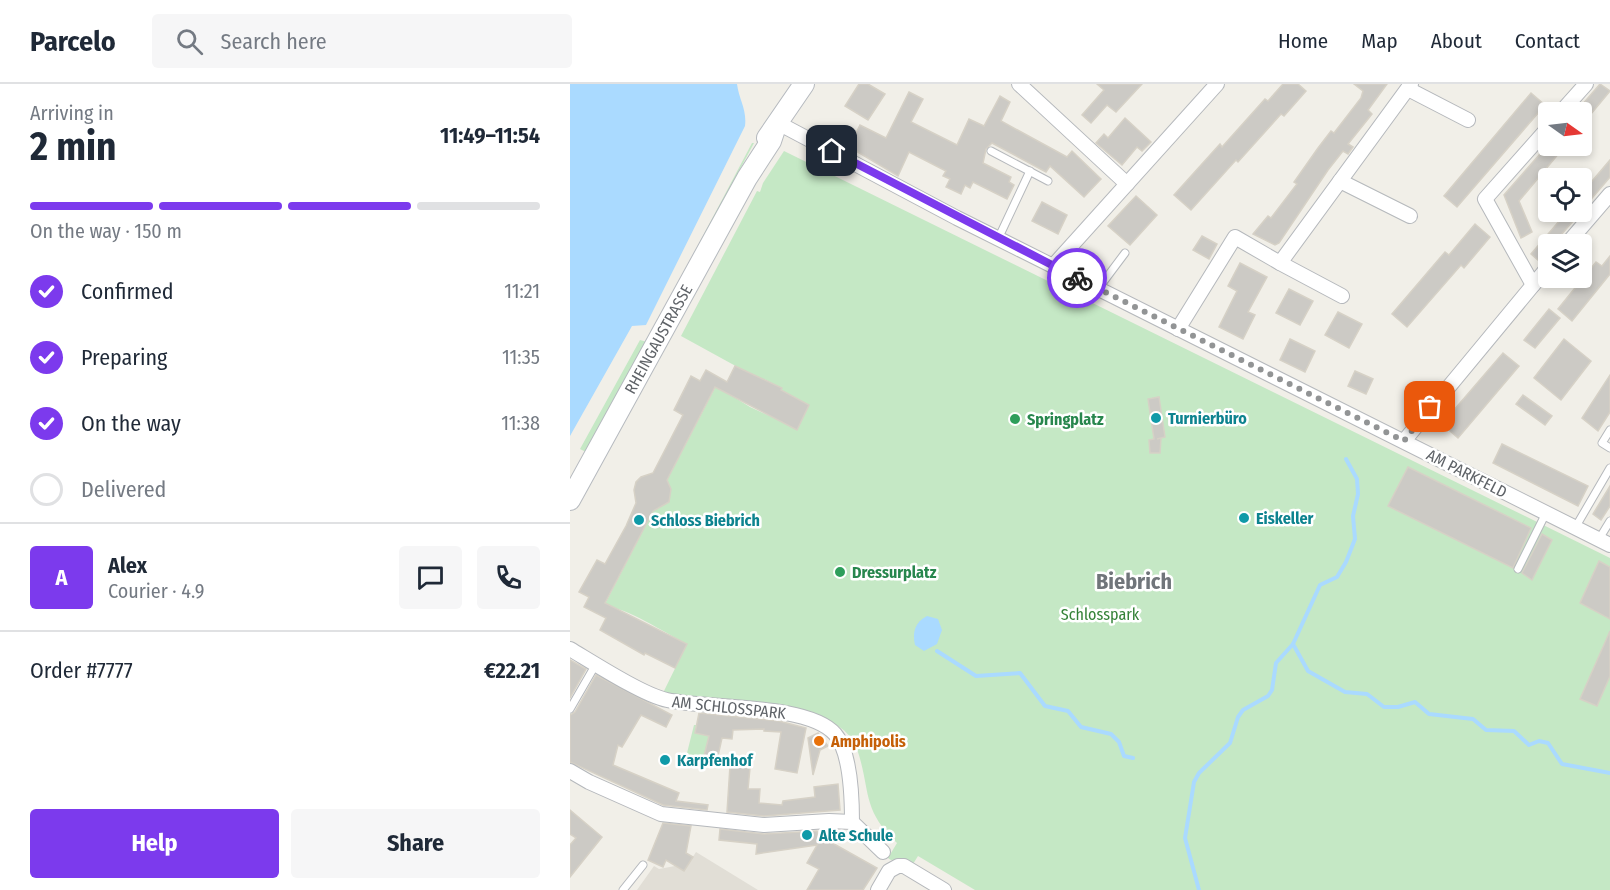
<!DOCTYPE html>
<meta charset="utf-8">
<style>
:root{--surface:#fff;--page:#f6f6f7;--text:#1f2937;--muted:#747a83;--line:#e0e1e3;--accent:#7c3aed}
body{margin:0;font-family:"Fira Sans Condensed",sans-serif;background:var(--page);color:var(--text);height:100vh;display:flex;flex-direction:column;font-size:22px;white-space:nowrap}
*{box-sizing:border-box;margin:0}
p{font-size:20px;color:var(--muted)}
.icon{flex:none;width:33px;height:33px;fill:none;stroke:currentColor;stroke-width:2;stroke-linecap:round;stroke-linejoin:round}
.map{position:relative;flex:1;overflow:hidden}
.drawer{display:flex;flex-direction:column;background:var(--surface);width:570px}
.drawer>*{flex:none}
.needle{width:39px;rotate:104deg}
.fabs{position:absolute;left:968px;top:18px;display:grid;gap:12px}
.fabs a{display:grid;place-items:center;width:54px;height:54px;border-radius:6px;background:var(--surface);box-shadow:0 3px 9px #0003;font-size:30px}
.pin{position:absolute;display:grid;place-items:center;width:51px;height:51px;color:#fff;margin:-26px;border-radius:12px;box-shadow:0 3px 9px #0006}
.courier{position:absolute;display:grid;place-items:center;width:60px;height:60px;margin:-30px;border:4px solid #7c3aed;border-radius:50%;background:#fff;color:#222;box-shadow:0 2px 8px #0007}
.headline em{font-style:normal;font-weight:700}
.headline div{display:flex;flex-direction:column-reverse}
.headline{display:flex;align-items:center;justify-content:space-between;height:102px;padding:0 30px}
h1{font-size:39px;font-weight:700;line-height:45px}
.bar{display:grid;grid-template-columns:repeat(4,1fr);gap:9px 6px;align-content:center;height:72px;padding:0 30px}
.bar i{height:8px;border-radius:4px;background:var(--line)}
.bar .on{background:var(--accent)}
.bar p{grid-column:span 4}
.line{display:flex;align-items:center;gap:15px;padding:0 30px;border-top:2px solid var(--line)}
.line div{flex:1}
.round{display:grid;place-items:center;flex:none;width:63px;height:63px;border-radius:6px;background:var(--page)}
ol{padding:0 30px;list-style:none}
li{display:flex;align-items:center;gap:18px;height:66px}
li p{margin-inline-start:auto}
li .icon{padding:6px;border-radius:50%;background:var(--accent);color:#fff;stroke-width:4}
li:last-child{color:var(--muted)}
li i{width:33px;height:33px;border:3px solid var(--line);border-radius:50%}
.action{display:flex;gap:12px;margin-top:auto;padding:12px 30px}
.action a{flex:1;height:69px;border-radius:6px;background:var(--accent);color:#fff;font-size:24px;font-weight:700;line-height:69px;text-align:center}
.action a+a{background:var(--page);color:var(--text)}
header{display:flex;align-items:center;gap:36px;box-sizing:border-box;height:84px;padding:0 30px;background:var(--surface);border-bottom:2px solid var(--line)}
header strong{font-size:28px}
nav{display:flex;gap:33px;margin-inline-start:auto;font-size:21px}
.search{width:420px;height:54px;background:var(--page);display:flex;align-items:center;gap:15px;box-sizing:border-box;padding:0 21px;border-radius:6px;color:var(--muted);font-size:22px}
main{display:flex;flex:1;min-height:0}
.map>svg:first-child{display:block}
</style>
<header>
<strong>Parcelo</strong>
<div class="search"><svg class="icon" aria-label="search" viewBox="0 0 24 24"><circle cx="10" cy="10" r="6"/><path d="M15 15l6 6"/></svg>Search here</div>
<nav><a>Home</a><a>Map</a><a>About</a><a>Contact</a></nav>
</header>
<main>
<section class="drawer">
<div class="headline"><div><h1>2 min</h1><p>Arriving in</p></div><em>11:49–11:54</em></div>
<div class="bar"><i class="on"></i><i class="on"></i><i class="on"></i><i></i><p>On the way · 150 m</p></div>
<ol>
<li><svg class="icon" aria-label="check" viewBox="0 0 24 24"><path d="M5 12l5 5 9-10"/></svg>Confirmed<p>11:21</p></li>
<li><svg class="icon" aria-label="check" viewBox="0 0 24 24"><path d="M5 12l5 5 9-10"/></svg>Preparing<p>11:35</p></li>
<li><svg class="icon" aria-label="check" viewBox="0 0 24 24"><path d="M5 12l5 5 9-10"/></svg>On the way<p>11:38</p></li>
<li><i></i>Delivered</li>
</ol>
<div class="line" style="height:108px"><b class="round" style="background:var(--accent);color:#fff">A</b><div><b>Alex</b><p>Courier · 4.9</p></div><a class="round"><svg class="icon" aria-label="chat" viewBox="0 0 24 24"><path d="M4 5h16v11H9l-5 4z"/></svg></a><a class="round"><svg class="icon" aria-label="phone" viewBox="0 0 24 24"><path d="M5 4h4l2 5-3 2q2 4 5 5l2-3 5 2v4C11 20 4 13 5 4z"/></svg></a></div>
<div class="line" style="height:78px"><div>Order #7777</div><b>€22.21</b></div>
<div class="action"><a>Help</a><a>Share</a></div>
</section>
<div class="map">
<svg width="1040" height="806" viewBox="0 0 1040 806">
<rect width="100%" height="100%" fill="#f1efe8"/>
<!-- education -->
<path fill="#e1ded6" d="M126,768L188,806H67L84,782L89,785L105,782L114,787Z"/>
<!-- green -->
<g fill="#c5e8c5">
<path d="M182,59H184L18,369L10,365L70,256L77,258Z"/>
<path d="M214,67L1040,474V806H405L348,772L343,780L333,775L321,776L318,774L327,759C291,725 301,706 287,665C270,613 138,616 93,609L117,560C95,549 56,523 34,522L83,427L98,418L101,405L97,396L146,302L180,323L227,345L239,321L211,306V304L194,295L193,297L111,252L187,107L190,108L193,99Z"/>
<path d="M124,641H126L125,649L139,652L132,679L115,677Z"/>
</g>
<!-- water -->
<g fill="#aadaff">
<path d="M0,0H167C169,16 177,25 175,42L76,241L62,242L0,352Z"/>
<path d="M357,532L368,535L372,546L367,560L354,567L345,561C342,548 345,538 357,532Z"/>
</g>
<g fill="none" stroke-linecap="round" stroke-linejoin="round">
<!-- stream -->
<g stroke="#aadaff" stroke-width="4">
<path d="M723,560L738,587L775,608L797,610L814,623H828L845,618L859,630L903,635L916,646L944,647L959,661L969,657L978,659L992,680L1040,689"/>
<path d="M367,567L406,592L450,589L475,622L498,627L511,643L541,650L549,658L554,672L563,674"/>
<path d="M629,806L615,754L624,698L629,689L660,659L668,633L673,626L698,612L702,606L706,579L723,560L750,501L767,493L776,478L785,455L783,432L788,410L787,395L776,375"/>
</g>
</g>
<!-- building -->
<g fill="#cccac5" stroke="#d6d1c6" stroke-width="1.5">
<path d="M289,0H298L315,10L298,36L275,22Z"/>
<path d="M527,0H572L546,28L537,21L521,39L512,31L534,6Z"/>
<path d="M713,0H728L736,7L714,32L711,30L668,78L666,76L621,126L604,111L650,60L652,63L695,15L698,17Z"/>
<path d="M784,0H817L798,26L802,30L778,60L783,63L778,70L773,67L758,86L709,159L705,161L683,150L698,132L701,134L727,100L724,98L748,64L761,47L764,49L791,14L793,7Z"/>
<path d="M1030,0L1040,7L1011,42V22Z"/>
<path d="M339,8L353,15L341,38L387,61L399,35L414,42L430,12L440,18L431,37L497,73L502,67L531,95L514,113L480,82L476,88L422,59L416,65L413,79L441,93L439,98L444,101L437,115L403,98L400,104L395,101L391,110L376,103L380,95L373,92L376,87L339,68L328,92L279,63L290,41L316,54Z"/>
<path d="M961,9L975,21L887,123L874,112Z"/>
<path d="M555,34L581,58L572,67L567,63L552,81L526,59L534,50L538,54Z"/>
<path d="M977,62H995L949,117L962,148L951,154L934,111Z"/>
<path d="M1040,76V93L1011,127V110Z"/>
<path d="M566,112L587,131L560,161L538,142Z"/>
<path d="M472,118L497,131L488,150L462,137Z"/>
<path d="M997,128H1011L983,160H978V167L969,177L961,170Z"/>
<path d="M905,140L920,153L894,184L891,181L837,243L822,230L875,168L879,171Z"/>
<path d="M632,152L647,160L639,175L623,166Z"/>
<path d="M1040,172V190L1002,237L988,225L1026,178L1032,182Z"/>
<path d="M670,179L697,193L678,228L685,231L673,255L649,243L667,207L658,202Z"/>
<path d="M719,205L743,217L730,241L706,229Z"/>
<path d="M979,225L990,234L965,264L954,256Z"/>
<path d="M768,228L792,240L779,264L755,251Z"/>
<path d="M720,255L745,267L735,288L710,276Z"/>
<path d="M994,255L1021,277L991,316L964,294Z"/>
<path d="M933,269L949,282L888,354L872,340Z"/>
<path d="M165,282L212,304L211,306L239,321L227,346L145,303L97,396L101,405L99,418L83,427L35,519L117,560L105,584L75,569L74,571L30,546L36,534L14,523L19,513L9,508L27,476L35,480L56,442L66,419L64,406L66,398L71,393L83,389L113,331L104,326L121,292L130,297L136,286L157,298Z"/>
<path d="M785,287L803,295L796,310L778,302Z"/>
<path d="M1040,291V328L1028,347L1012,334Z"/>
<path d="M953,311L982,332L975,341L946,320Z"/>
<path d="M589,313L595,353L587,355L591,354L590,369H580L579,356L584,355L578,315Z"/>
<path d="M932,360L1018,402L1008,422L923,379Z"/>
<path d="M838,383L961,444L943,484L818,422Z"/>
<path d="M1040,402V422L1031,436L1023,430Z"/>
<path d="M972,450L982,456L962,496L952,489Z"/>
<path d="M1029,477L1040,483V535L1010,519Z"/>
<path d="M1040,547V592L1027,622L1010,615Z"/>
<path d="M0,576L16,585L0,614Z"/>
<path d="M26,591L102,631L96,643L71,631L52,663L48,661L43,681L109,709L106,717L138,721L137,726L93,721L0,678V631L5,628Z"/>
<path d="M129,629L209,637L236,644L227,689L205,685L211,648L194,647V645L163,646L162,655L152,654L146,681L132,680L139,652L125,649Z"/>
<path d="M248,649L258,662L250,666L243,691L238,654Z"/>
<path d="M160,682L180,684L178,705H190L189,719L212,721L213,717L245,713L244,703L268,700L270,726L194,732L157,728Z"/>
<path d="M0,726L32,753L0,793V761L6,754L0,750Z"/>
<path d="M93,739L121,742L116,769L123,773L114,787L96,776L93,783L78,776Z"/>
<path d="M150,745L194,750L247,747L248,751L307,784L293,806H237L249,785L237,779L247,761L186,770L187,760L149,756Z"/>
</g>
<g fill="none" stroke-linecap="round" stroke-linejoin="round">
<!-- lane casing -->
<g stroke="#b5b8bc" stroke-width="9">
<g id="lane">
<path d="M421,67L478,97"/>
<path d="M428,155L460,87"/>
<path d="M528,205L555,169"/>
<path d="M1040,346L1032,359L1040,364"/>
<path d="M1005,444L1040,384"/>
<path d="M1029,455L1040,437"/>
<path d="M948,485L976,429"/>
<path d="M0,625L26,580"/>
<path d="M53,806L73,781"/>
</g>
</g>
<!-- street casing -->
<g stroke="#b5b8bc" stroke-width="16">
<g id="street">
<path d="M449,0L557,100"/>
<path d="M838,5L898,36"/>
<path d="M991,28L1016,0"/>
<path d="M208,39L387,134L1040,461"/>
<path d="M770,97L840,132"/>
<path d="M997,160L1040,110"/>
<path d="M710,179L772,212"/>
<path d="M483,182L647,0"/>
<path d="M963,201L915,115L978,44"/>
<path d="M608,245L665,153L710,179L841,0"/>
<path d="M834,357L978,183"/>
<path d="M0,565C22,578 73,611 97,616C137,625 238,619 265,650C281,668 282,715 282,738L313,768"/>
<path d="M0,687L19,698L91,730L194,741L259,737L282,738"/>
<path d="M308,806L319,787L328,782H334L374,806"/>
</g>
</g>
<!-- secondary casing -->
<g stroke="#b6babf" stroke-width="22">
<g id="secondary">
<path d="M197,54L234,0"/>
<path d="M0,416L177,94L201,57L205,45"/>
</g>
</g>
<!-- lane -->
<use href="#lane" stroke="#fff" stroke-width="7"/>
<!-- street -->
<use href="#street" stroke="#fff" stroke-width="14"/>
<!-- secondary -->
<use href="#secondary" stroke="#fff" stroke-width="20"/>
</g>
<g fill="none" stroke-linecap="round" stroke-linejoin="round">
<!-- done -->
<path stroke="#929495" stroke-width="6" stroke-dasharray="0 10.8" d="M507,194L834,357L860,323"/>
<!-- route -->
<path stroke="#7c3aed" stroke-width="8" d="M262,67L507,194"/>
</g>
<!-- markers -->
<g fill="#0f9aa8" stroke="#fff" stroke-width="2">
<circle cx="586" cy="334" r="6"/>
<circle cx="674" cy="434" r="6"/>
<circle cx="69" cy="436" r="6"/>
<circle cx="95" cy="676" r="6"/>
<circle cx="237" cy="751" r="6"/>
</g>
<g fill="#2e9e5b" stroke="#fff" stroke-width="2">
<circle cx="445" cy="335" r="6"/>
<circle cx="270" cy="488" r="6"/>
</g>
<circle fill="#e8710a" stroke="#fff" stroke-width="2" cx="249" cy="657" r="6"/>
<g text-anchor="middle" stroke-width="5" stroke-linejoin="round" paint-order="stroke">
<!-- street labels -->
<g font-size="16" fill="#5f6368" stroke="#fff">
<text transform="translate(88 255) rotate(-61)" y="6">RHEINGAUSTRASSE</text>
<text transform="translate(897 389) rotate(27)" y="6">AM PARKFELD</text>
<text transform="translate(159 623) rotate(6)" y="6">AM SCHLOSSPARK</text>
</g>
<!-- culture labels -->
<g font-size="16" font-weight="bold" fill="#0d838f" stroke="#fff" text-anchor="start">
<text x="598" y="340">Turnierbüro</text>
<text x="686" y="440">Eiskeller</text>
<text x="81" y="442">Schloss Biebrich</text>
<text x="107" y="682">Karpfenhof</text>
<text x="249" y="757">Alte Schule</text>
</g>
<!-- leisure labels -->
<g font-size="16" font-weight="bold" fill="#27864d" stroke="#fff" text-anchor="start">
<text x="457" y="341">Springplatz</text>
<text x="282" y="494">Dressurplatz</text>
</g>
<!-- park labels -->
<g font-size="16" fill="#348238" stroke="#fff">
<text x="530" y="536">Schlosspark</text>
</g>
<!-- food labels -->
<g font-size="16" font-weight="bold" fill="#c56008" stroke="#fff" text-anchor="start">
<text x="261" y="663">Amphipolis</text>
</g>
<!-- district labels -->
<g font-size="22" font-weight="bold" fill="#70757a" stroke="#fff">
<text x="564" y="505">Biebrich</text>
</g>
</g>
</svg>
<div class="fabs">
<a><svg class="needle" viewBox="-14 -14 28 28"><path d="M0-13l5 13h-10z" fill="#e53935"/><path d="M0 13l5-13h-10z" fill="#747a83"/></svg></a>
<a><svg class="icon" aria-label="locate" viewBox="0 0 24 24"><circle cx="12" cy="12" r="6"/><path d="M12 2v4M12 18v4M2 12h4M18 12h4"/></svg></a>
<a><svg class="icon" aria-label="layers" viewBox="0 0 24 24"><path d="M12 4l9 5-9 5-9-5zM3 14l9 5 9-5"/></svg></a>
</div>
<div class="pin" style="left:860px;top:323px;background:#ea580c"><svg class="icon" aria-label="bag" viewBox="0 0 24 24"><path d="M5 8h14l-1 12H6zM9 8a3 3 0 0 1 6 0"/></svg></div>
<div class="pin" style="left:262px;top:67px;background:#1f2937"><svg class="icon" aria-label="home" viewBox="0 0 24 24"><path d="M3 11l9-7 9 7M6 9v11h12V9"/></svg></div>
<div class="courier" style="left:507px;top:194px"><svg class="icon" aria-label="bike" viewBox="0 0 24 24"><circle cx="6" cy="16" r="4"/><circle cx="18" cy="16" r="4"/><path d="M6 16l4-8h5l3 8M10 8l3 8H6M13 5h3"/></svg></div>
</div>
</main>
